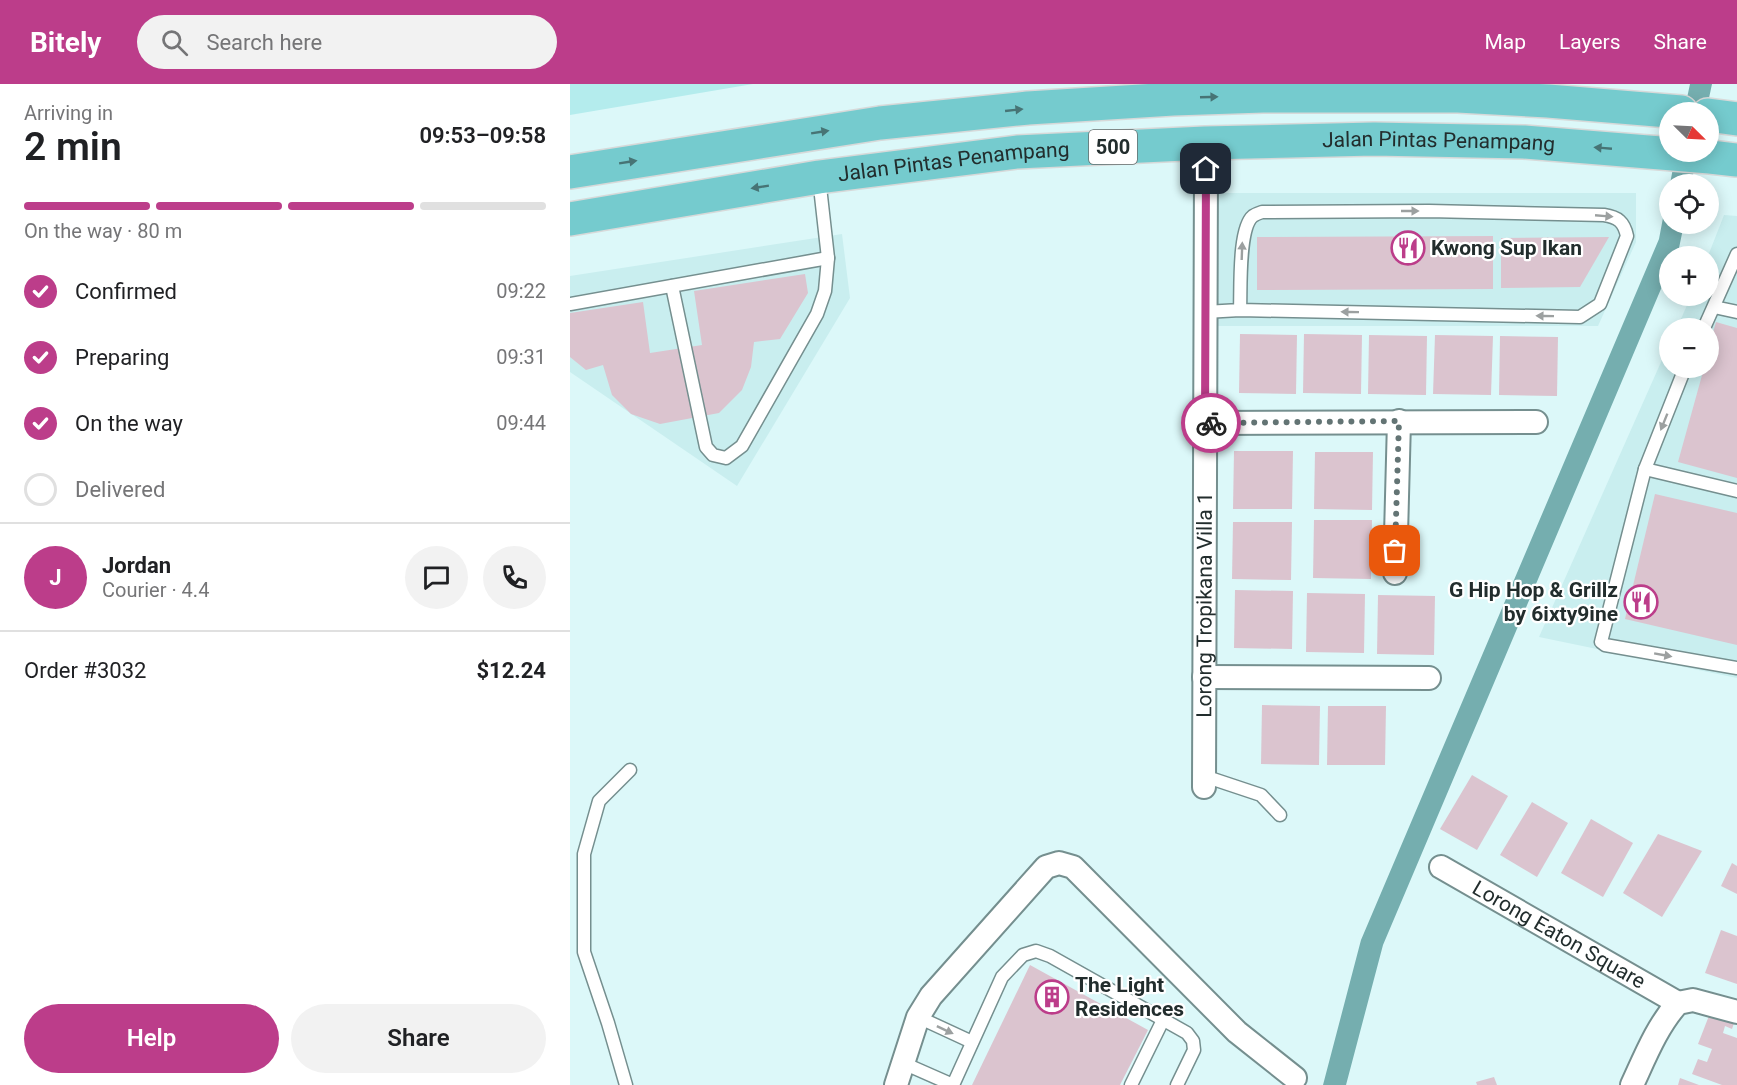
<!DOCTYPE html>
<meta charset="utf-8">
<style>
:root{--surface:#fff;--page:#f2f2f2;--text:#202124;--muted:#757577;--line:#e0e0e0;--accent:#bc3d8a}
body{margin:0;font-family:Roboto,sans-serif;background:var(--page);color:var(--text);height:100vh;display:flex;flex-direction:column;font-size:22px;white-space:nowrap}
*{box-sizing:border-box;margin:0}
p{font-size:20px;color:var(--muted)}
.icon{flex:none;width:33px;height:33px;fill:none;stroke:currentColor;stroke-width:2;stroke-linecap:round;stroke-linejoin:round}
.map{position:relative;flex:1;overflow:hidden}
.side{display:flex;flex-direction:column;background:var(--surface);width:570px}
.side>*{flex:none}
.needle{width:39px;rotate:114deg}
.buttons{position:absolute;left:1089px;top:18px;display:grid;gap:12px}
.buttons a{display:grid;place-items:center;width:60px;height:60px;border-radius:50%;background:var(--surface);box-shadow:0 3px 15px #0003;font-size:30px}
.pin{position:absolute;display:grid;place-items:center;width:51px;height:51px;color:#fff;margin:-26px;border-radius:12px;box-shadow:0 3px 9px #0006}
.courier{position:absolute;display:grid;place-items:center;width:60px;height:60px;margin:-30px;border:4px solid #bc3d8a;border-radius:50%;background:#fff;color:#222;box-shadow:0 2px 8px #0007}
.summary em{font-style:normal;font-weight:600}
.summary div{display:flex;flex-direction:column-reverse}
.summary{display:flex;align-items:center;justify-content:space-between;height:102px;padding:0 24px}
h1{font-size:39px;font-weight:600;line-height:45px}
.bar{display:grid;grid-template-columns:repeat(4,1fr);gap:9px 6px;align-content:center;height:72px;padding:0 24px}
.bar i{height:8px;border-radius:4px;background:var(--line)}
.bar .current{background:var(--accent)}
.bar p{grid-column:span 4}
.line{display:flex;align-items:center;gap:15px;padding:0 24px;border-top:2px solid var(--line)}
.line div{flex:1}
.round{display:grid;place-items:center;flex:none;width:63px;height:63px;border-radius:32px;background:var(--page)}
ol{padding:0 24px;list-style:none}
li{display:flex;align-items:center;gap:18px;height:66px}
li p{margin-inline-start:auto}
li .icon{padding:6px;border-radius:50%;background:var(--accent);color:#fff;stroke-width:4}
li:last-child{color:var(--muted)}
li i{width:33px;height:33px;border:3px solid var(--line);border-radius:50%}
.button{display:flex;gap:12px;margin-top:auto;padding:12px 24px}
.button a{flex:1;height:69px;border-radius:36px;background:var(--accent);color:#fff;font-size:24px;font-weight:600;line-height:69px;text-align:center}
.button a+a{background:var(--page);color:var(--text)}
header{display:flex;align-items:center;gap:36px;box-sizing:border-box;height:84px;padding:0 30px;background:var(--accent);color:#fff}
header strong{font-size:28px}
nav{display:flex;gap:33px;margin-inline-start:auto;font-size:21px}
.search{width:420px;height:54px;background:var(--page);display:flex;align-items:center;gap:15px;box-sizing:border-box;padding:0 21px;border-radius:33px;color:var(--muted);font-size:22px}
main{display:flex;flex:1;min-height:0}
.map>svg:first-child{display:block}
</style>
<header>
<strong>Bitely</strong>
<div class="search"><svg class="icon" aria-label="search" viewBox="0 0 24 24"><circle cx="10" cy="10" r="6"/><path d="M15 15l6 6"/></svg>Search here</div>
<nav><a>Map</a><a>Layers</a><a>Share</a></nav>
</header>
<main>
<section class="side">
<div class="summary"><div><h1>2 min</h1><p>Arriving in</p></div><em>09:53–09:58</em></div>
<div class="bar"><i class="current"></i><i class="current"></i><i class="current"></i><i></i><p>On the way · 80 m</p></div>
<ol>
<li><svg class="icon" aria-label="check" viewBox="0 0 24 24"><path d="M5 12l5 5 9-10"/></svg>Confirmed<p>09:22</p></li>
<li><svg class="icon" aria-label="check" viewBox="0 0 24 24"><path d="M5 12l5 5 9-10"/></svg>Preparing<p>09:31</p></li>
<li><svg class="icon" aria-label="check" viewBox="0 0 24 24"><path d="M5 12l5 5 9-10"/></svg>On the way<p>09:44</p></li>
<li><i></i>Delivered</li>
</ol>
<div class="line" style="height:108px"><b class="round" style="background:var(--accent);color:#fff">J</b><div><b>Jordan</b><p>Courier · 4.4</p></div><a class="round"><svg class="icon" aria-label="chat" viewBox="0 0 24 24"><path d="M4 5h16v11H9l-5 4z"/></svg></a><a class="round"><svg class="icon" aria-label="phone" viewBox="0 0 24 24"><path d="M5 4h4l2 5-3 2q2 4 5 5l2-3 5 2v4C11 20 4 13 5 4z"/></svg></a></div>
<div class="line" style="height:78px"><div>Order #3032</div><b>$12.24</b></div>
<div class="button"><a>Help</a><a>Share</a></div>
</section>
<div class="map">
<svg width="1167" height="1001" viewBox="0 0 1167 1001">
<rect width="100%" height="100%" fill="#dcf8f9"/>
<!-- built -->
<g fill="#c9eeef">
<path d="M649,109H1066V158L1028,242H648Z"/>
<path d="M1154,131L1167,132V594L969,553L1099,260L1100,284H1138V244H1107L1121,212H1138V172Z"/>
<path d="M272,150L280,214L167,402L0,288V192Z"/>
</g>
<!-- green -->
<path fill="#b4eced" d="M0,0H183L0,31Z"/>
<!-- water -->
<g fill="#75aeaf">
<path d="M1120,0H1142L1136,28H1114Z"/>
<path d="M1106,68H1128L1121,100H1100Z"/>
<path d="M1099,102L1100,140H1114L1109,164L1105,172H1100L1099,186L813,861L776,1001H753L791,856L1089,155Z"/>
</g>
<!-- building -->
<g fill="#dbc4cf">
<path d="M923,152V205L687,206V153Z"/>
<path d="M1039,153L1010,203L931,204V154Z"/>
<path d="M235,190L238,209L210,255L184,258L181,283L172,306L149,329L90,340L61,330L42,311L33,281L16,286L0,273V229L73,218L80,269L132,261L124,207Z"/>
<path d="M1146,238L1167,244V394L1108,378L1134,284H1138V266Z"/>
<path d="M670,250L727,251L726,310L669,309Z"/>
<path d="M734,250L792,251L791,310L733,309Z"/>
<path d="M799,251L857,252L856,311L798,310Z"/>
<path d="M865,251L923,252L921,311L863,310Z"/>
<path d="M930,252L988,253L987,312L929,311Z"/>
<path d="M664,367H723L722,425H663Z"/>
<path d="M745,368H803L802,426L744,425Z"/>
<path d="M1085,410L1167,429V561L1055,535Z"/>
<path d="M744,436H802L801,495L743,494Z"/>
<path d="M663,438H722L721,496L662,495Z"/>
<path d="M665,506L723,507L722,565L664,564Z"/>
<path d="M737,509L795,510L794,569L736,568Z"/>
<path d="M808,511L865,512L864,571L807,570Z"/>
<path d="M692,621L750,622L749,681L691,680Z"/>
<path d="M758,622H816L815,681H757Z"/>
<path d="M902,691L938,712L907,766L870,745Z"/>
<path d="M962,718L998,739L967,793L930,771Z"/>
<path d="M1021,735L1063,759L1033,813L991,789Z"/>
<path d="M1088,750L1132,767L1092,833L1053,809Z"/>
<path d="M1162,779L1167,782V810L1151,802Z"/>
<path d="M1151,846L1167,852V900L1135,889Z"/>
<path d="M460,881L578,946L550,1001H402Z"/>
<path d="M1142,924L1166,933L1162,945L1155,942L1153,949L1167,954V1001H1152L1122,990L1128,975L1137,978L1142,965L1128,960Z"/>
<path d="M924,993L927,1001H907L906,998Z"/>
<path d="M1110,994L1129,1001H1108Z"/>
</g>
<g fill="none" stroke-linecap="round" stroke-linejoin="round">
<!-- lane casing -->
<g stroke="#758f8f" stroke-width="15">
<g id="lane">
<path d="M102,202L136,363L143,371L156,374L172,362L247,230L255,207L258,174L249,94"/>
<path d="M0,220L258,174"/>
<path d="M1144,223L1167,228"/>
<path d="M635,228L670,226L1010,233L1030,220L1057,152C1054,138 1048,133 1034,131L859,127L692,128C689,129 686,130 683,132C668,144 671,206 670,226"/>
<path d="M1134,244L1167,170"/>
<path d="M1115,284L1075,385L1031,558L1035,561L1167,584"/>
<path d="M1075,385L1167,407"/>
<path d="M634,692L691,711L710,731"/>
<path d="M348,933L402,958"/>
<path d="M333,979L383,1001"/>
<path d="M56,1001L38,939L14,868V770L29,717L60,686"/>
<path d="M383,1001L432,893L453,871L466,867L480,872L617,949L623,957L624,966L607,1001"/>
<path d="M561,1001L593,936"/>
</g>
</g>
<!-- street casing -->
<g stroke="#758f8f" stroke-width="26">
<g id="street">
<path d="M635,339L966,338"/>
<path d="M825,489L829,337"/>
<path d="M634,593L859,594"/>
<path id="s1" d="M634,703L636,85"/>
<path id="s2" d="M871,783L1108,919"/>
<path d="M326,1001L348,933L361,912L476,783L489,779L503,783L667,948L725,994"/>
<path d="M1062,1001C1075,973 1087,942 1108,919L1123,916L1167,928"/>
</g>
</g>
<!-- primary casing -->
<g stroke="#d7d9d9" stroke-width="36">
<g id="primary">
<path d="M1138,31L1167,35"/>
<path d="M0,88L310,39L458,24L603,15L693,12H888L978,17L1111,28"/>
<path id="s3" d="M0,135L249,93L447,68L635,59L804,55L954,58L1140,73L1167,76"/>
</g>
</g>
<!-- lane -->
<use href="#lane" stroke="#fff" stroke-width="12"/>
<!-- street -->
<use href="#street" stroke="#fff" stroke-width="22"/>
<!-- primary -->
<use href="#primary" stroke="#75cbce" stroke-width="33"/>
</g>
<!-- one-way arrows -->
<defs><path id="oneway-solid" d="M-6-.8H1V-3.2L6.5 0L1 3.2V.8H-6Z" transform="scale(1.5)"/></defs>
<g fill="#477475">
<use href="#oneway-solid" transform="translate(639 13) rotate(-2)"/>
<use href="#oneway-solid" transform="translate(444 26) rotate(-6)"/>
<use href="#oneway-solid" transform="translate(250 48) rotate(-9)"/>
<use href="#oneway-solid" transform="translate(1033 64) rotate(-175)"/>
<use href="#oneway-solid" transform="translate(58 78) rotate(-9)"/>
<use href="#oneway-solid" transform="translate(190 103) rotate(171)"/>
</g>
<g fill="#9ca0a0">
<use href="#oneway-solid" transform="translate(840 127)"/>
<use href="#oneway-solid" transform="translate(1034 132) rotate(5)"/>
<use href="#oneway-solid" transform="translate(672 167) rotate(-88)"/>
<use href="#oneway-solid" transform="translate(780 228) rotate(-179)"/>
<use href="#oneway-solid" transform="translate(975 232) rotate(-179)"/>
<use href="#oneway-solid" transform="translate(1094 338) rotate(112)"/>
<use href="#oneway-solid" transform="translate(1093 571) rotate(10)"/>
<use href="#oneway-solid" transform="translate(375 946) rotate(25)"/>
</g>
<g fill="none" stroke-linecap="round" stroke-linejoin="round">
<!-- done -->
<path stroke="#637474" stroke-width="6" stroke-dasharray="0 10.8" d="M641,339L829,337L825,467"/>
<!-- route -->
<path stroke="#bc3d8a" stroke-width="8" d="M636,85L635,339H641"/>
</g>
<!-- icons -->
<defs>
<g id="restaurant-ring" transform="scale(1.725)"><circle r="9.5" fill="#fff" stroke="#bc3d8a" stroke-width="1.5"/><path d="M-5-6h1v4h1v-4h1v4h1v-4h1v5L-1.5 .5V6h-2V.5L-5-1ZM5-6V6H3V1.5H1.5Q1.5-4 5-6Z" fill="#bc3d8a"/></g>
<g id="building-ring" transform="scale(1.725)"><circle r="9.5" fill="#fff" stroke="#bc3d8a" stroke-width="1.5"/><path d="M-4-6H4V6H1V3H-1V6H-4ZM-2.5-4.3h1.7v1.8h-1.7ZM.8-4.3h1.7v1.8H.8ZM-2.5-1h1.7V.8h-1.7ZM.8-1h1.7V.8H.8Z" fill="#bc3d8a"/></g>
</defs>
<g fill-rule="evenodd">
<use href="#restaurant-ring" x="838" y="164"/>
<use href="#restaurant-ring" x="1071" y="518"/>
<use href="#building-ring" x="482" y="913"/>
</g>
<g text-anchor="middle" stroke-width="4.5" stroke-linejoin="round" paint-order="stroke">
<!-- shield labels -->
<rect fill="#fff" stroke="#646c6c" stroke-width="1.5" x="519" y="46" width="48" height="34" rx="4.5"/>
<g font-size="20" font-weight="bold" fill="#222d2d">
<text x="543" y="70">500</text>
</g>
<!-- street labels -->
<g font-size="21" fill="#222d2d" stroke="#fff">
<text dy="7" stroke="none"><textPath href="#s3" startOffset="874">Jalan Pintas Penampang</textPath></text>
<text dy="7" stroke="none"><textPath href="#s3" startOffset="388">Jalan Pintas Penampang</textPath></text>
<text dy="7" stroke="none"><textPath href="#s1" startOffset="182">Lorong Tropikana Villa 1</textPath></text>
<text dy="7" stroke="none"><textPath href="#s2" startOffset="136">Lorong Eaton Square</textPath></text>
</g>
<!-- poi labels -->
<g font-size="21" font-weight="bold" fill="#222d2d" stroke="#fff" text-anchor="start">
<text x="861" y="171">Kwong Sup Ikan</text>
<text x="1048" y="513" text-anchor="end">G Hip Hop &amp; Grillz<tspan x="1048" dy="24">by 6ixty9ine</tspan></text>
<text x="505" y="908">The Light<tspan x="505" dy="24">Residences</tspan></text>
</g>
</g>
</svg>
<div class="buttons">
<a><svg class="needle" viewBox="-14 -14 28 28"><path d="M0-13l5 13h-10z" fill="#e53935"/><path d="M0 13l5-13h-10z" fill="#757577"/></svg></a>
<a><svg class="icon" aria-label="locate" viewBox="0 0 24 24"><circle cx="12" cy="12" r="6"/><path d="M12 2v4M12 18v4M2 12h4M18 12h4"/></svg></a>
<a>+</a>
<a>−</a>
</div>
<div class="pin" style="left:825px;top:467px;background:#ea580c"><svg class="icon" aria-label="bag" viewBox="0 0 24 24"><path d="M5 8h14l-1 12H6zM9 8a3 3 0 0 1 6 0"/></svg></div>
<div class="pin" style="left:636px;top:85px;background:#1f2937"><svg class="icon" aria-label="home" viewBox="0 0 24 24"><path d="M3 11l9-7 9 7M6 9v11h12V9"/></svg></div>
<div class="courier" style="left:641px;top:339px"><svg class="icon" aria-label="bike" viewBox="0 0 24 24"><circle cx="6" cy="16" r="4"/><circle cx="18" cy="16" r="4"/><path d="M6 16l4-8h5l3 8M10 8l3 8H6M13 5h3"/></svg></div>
</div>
</main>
